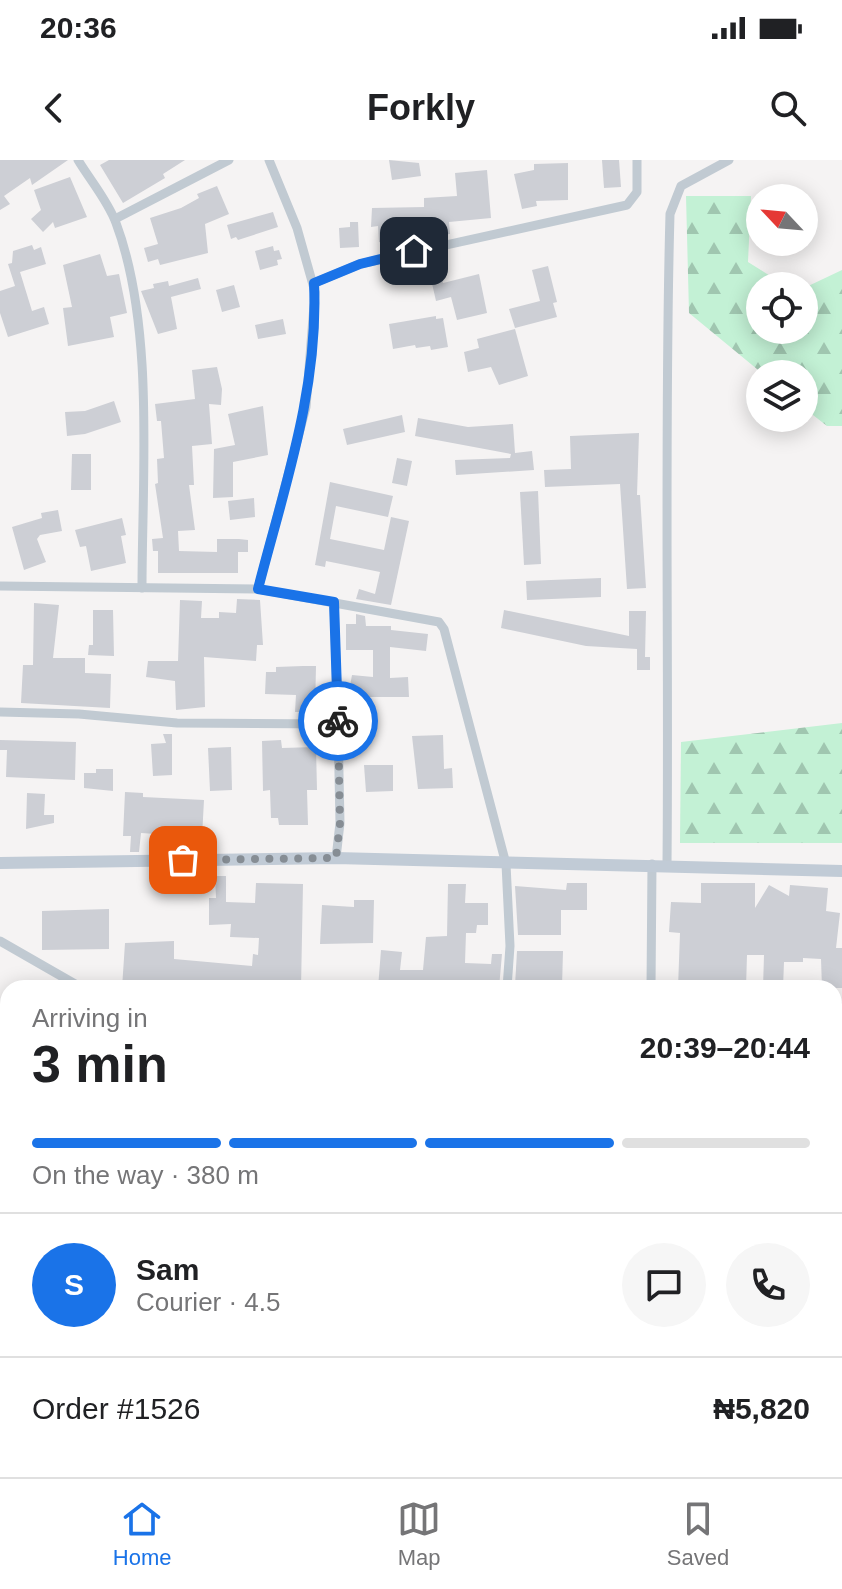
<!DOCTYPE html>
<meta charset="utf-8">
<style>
:root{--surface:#fff;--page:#f6f6f6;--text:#202124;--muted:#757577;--line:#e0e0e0;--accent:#1a73e8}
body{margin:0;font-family:Arial,sans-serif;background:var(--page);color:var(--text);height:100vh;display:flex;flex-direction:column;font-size:30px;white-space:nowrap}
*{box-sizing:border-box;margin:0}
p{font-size:26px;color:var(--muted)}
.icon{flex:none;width:44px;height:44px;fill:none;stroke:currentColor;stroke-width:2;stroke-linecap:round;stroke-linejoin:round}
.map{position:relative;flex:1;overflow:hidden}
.details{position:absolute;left:0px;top:820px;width:842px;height:498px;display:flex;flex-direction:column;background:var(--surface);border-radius:24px 24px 0 0;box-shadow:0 4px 20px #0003}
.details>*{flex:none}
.needle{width:52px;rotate:296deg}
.tools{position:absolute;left:746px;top:24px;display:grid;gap:16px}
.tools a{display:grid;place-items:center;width:72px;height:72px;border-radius:50%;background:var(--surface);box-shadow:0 4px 20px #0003;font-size:40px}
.pin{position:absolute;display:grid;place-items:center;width:68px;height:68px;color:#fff;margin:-34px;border-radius:16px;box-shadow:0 4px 12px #0006}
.courier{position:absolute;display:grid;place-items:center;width:80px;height:80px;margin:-40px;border:6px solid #1a73e8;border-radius:50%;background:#fff;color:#222;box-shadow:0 2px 10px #0007}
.summary em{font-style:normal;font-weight:800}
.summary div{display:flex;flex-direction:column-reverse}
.summary{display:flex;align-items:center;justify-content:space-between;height:136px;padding:0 32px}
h1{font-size:52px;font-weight:800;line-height:60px}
.bar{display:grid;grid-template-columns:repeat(4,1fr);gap:12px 8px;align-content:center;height:96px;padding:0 32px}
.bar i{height:10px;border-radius:6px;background:var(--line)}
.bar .selected{background:var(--accent)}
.bar p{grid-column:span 4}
.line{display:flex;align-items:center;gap:20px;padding:0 32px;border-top:2px solid var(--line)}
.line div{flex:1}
.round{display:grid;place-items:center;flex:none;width:84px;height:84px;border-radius:42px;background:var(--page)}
.status{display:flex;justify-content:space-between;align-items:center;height:56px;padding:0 40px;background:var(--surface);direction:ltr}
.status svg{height:22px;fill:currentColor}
header{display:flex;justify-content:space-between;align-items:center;height:104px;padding:0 32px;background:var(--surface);font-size:36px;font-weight:800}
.menu{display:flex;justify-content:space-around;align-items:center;height:112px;border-top:2px solid var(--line);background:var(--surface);font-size:22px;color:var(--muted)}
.menu a{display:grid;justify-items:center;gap:4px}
.menu .selected{color:var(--accent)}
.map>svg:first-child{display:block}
</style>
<div class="status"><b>20:36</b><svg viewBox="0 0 49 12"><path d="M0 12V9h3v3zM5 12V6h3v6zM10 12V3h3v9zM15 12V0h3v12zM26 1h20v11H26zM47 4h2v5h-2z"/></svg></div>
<header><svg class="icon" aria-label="back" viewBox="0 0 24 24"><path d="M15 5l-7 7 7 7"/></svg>Forkly<svg class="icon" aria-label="search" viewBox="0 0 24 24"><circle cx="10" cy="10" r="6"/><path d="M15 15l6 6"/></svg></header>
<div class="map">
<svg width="842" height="1317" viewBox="0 0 842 1317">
<defs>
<pattern id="forest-firs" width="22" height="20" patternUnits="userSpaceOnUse" patternTransform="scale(2)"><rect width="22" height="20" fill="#c3f1d5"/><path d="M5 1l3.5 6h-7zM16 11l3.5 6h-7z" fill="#a0c6b0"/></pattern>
</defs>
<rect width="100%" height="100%" fill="#f5f3f3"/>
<!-- forest -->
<g fill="url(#forest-firs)">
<path d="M686,36H751L748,102L786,126H760V170H804V128L842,110V266H827L804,248V214H763L689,153Z"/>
<path d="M842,563V683H680L681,582Z"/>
</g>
<!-- building -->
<g fill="#cdcfd5">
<path d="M0,0H68L32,25L30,18L4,36L10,44L0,50Z"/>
<path d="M109,0H185L163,14L165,18L123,43L100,5Z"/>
<path d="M389,0L419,3L421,16L392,20Z"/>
<path d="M602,0H619L621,27L604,28Z"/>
<path d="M568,3V40L536,41L537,46L522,49L514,14L534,10V4Z"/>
<path d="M487,10L491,58L449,62L450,74L393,79L391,85L379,82L378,66L371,67L372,48L424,47V38L457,36L455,13Z"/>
<path d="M70,17L87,57L55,68L53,62L43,72L31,59L41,50L34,30Z"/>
<path d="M217,26L229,54L205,64L208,93L160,105L158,99L148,102L144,88L158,84L150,58L181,48L199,38L197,34Z"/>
<path d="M273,52L278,67L238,80L236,77L231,79L227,65Z"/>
<path d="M350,62H358L359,87L340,88L339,68L350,67Z"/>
<path d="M32,85L34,90L41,87L46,104L20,112L32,151L44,147L49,164L8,177L0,153V131L15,126L8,104L12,103L13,91Z"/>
<path d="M273,86L274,91L279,90L282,99L277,100L278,105L260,110L255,91Z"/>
<path d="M100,94L107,116L119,114L127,153L110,157L114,177L68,186L63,148L72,147L63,105Z"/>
<path d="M548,106L557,142L553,143L557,157L515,168L509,149L540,141L532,110Z"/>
<path d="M479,114L487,153L457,160L451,137L436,141L431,119L441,115L443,123Z"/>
<path d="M198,118L201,129L171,137L177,169L158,174L141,131L154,128L153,124L168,121L169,126Z"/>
<path d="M234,125L240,147L222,152L216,130Z"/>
<path d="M436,156V159L443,158L448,187L431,190L430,186L416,188L415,185L393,189L389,164Z"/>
<path d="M283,159L286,174L258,179L255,165Z"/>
<path d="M515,169L528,216L499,225L491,207L468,212L464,192L479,188L477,179Z"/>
<path d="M217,207L222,229L221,245L209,244L212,284L192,286L194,325H189L195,370L178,371L179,391L217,392V379H239L248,380V392H238V413H158V391H153L152,379L163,378L155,324L158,323L157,299L164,298L161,261H157L155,244L195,239L192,210Z"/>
<path d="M114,241L121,262L85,274L67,276L65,252L85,251Z"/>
<path d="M263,246L268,295L233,302V337L213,338L214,289L235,285L228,254Z"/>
<path d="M402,255L405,272L347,285L343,269Z"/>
<path d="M418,258L468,267L513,264L515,293L532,291L534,310L456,315L455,300L510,298L511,294L415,276Z"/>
<path d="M639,273L637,335H640L646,428L627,429L620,324L545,327L544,310L571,309L570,276Z"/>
<path d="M72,294H91V330H71Z"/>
<path d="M397,298L412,301L407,326L392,323Z"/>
<path d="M330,322L393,336L388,357L336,346L330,379L384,390L391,357L409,361L391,445L356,439L359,429L375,434L380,412L326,401L325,407L315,405Z"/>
<path d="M538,331L541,404L524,405L520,332Z"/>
<path d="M254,338L255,357L230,360L228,341Z"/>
<path d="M58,350L62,371L40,375L37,379L46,402L24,410L12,367L42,358L41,353Z"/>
<path d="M122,358L126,375L121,376L126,403L91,411L86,386L80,387L75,370Z"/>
<path d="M601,418V437L527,440L526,421Z"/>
<path d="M237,439L260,440L263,485H257L256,501L204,497L205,547L176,550L175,521L146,517L148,501H178L180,440L202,441L201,458H219V452L236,453Z"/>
<path d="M34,443L59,445L53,498H85V513L111,514L110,548L21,543L23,505H33Z"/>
<path d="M93,450H113L114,496L88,495L89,485H93Z"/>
<path d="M504,450L629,476V451H646L645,497H650V510H637V489L586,486L501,468Z"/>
<path d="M356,454L365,456L366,466H391V470L428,474L426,491L390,487V518L408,517L409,537H348L352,515L373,517V490H346V464H356Z"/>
<path d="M303,506H316L315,552H295L296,535L265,534L266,512H276V507Z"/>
<path d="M163,574H172V615L153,616L151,584L166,583Z"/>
<path d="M443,575L444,609L452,608L453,628L418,629L412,576Z"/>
<path d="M0,580L76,582L75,620L6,617L7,590H0Z"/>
<path d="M281,580L282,588L316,587L317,630H307L308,665H279L278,658H271L270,630L263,631L262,581Z"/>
<path d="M231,587L232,630L210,631L208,588Z"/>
<path d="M364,605H393V631L366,632Z"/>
<path d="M96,609H113V631L84,628V613H96Z"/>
<path d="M125,632L143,633V637L204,640L202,677L141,673L139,692H130L131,676H123Z"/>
<path d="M27,633L45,634L44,655H54V663L26,669Z"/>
<path d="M215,716H226V742L255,743L256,723L303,724L301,828H122L125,783L174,781V799L252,806L253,794L258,795L259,778L230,777L231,764L209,765V738H216Z"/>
<path d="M567,723H587V750H561V775H518L515,726L566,730Z"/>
<path d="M701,723H755V748L769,725L789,736L790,725L828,728L826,751L840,753L836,788H842V828H822L821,799L803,798V802H784L783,828H763L764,795H747L746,828H678L680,773L669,772L671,742L701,743Z"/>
<path d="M448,724H466L465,743H488V765H477L476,773H466L465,803L491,804L492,794H502L499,828H378L381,790L402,792L400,810H423L426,777L447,776Z"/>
<path d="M354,740H374L373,783L320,784L322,745L354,747Z"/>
<path d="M109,749V789L42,790V751Z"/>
<path d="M517,791H563L562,827L515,826Z"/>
</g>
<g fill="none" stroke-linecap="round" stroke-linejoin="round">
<!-- minor -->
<g stroke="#c1cad2" stroke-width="9">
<path d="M78,0C90,20 108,41 116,63C155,167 142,316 142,428"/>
<path d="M115,59L229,0"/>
<path d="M314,123L360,104L627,45L637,32V0"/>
<path d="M0,426L258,429L439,462L444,469L506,704L510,786L507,828"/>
<path d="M258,429L306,247L315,132L297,68L269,0"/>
<path d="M334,442L338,564"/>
<path d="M0,552L79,554L177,563L338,564L340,663L336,698"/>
<path d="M667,704C669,487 664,271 670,54L681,26L729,0"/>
<path d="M0,781L82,828"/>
<path d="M651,828L652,704"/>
<path d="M834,847H842"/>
<path d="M0,916L8,922"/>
<path d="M834,969H842"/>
<path d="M0,1243L8,1235"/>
<path d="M295,1310L299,1317"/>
<path d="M480,1310L483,1317"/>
<path d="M618,1310L623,1317"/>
<path d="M361,1317L374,1310"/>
</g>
<!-- secondary -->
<path stroke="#c1cbd6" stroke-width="12" d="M0,703L336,698L842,711"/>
</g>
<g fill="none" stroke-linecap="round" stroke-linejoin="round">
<!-- done -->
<path stroke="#868d94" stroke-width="8" stroke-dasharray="0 14.4" d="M183,700L336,698L340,663L338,561"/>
<!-- route -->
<path stroke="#1a73e8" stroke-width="10" d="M338,561L334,442L258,429C284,328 319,229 314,123L360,104L414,91"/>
</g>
</svg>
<div class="tools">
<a><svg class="needle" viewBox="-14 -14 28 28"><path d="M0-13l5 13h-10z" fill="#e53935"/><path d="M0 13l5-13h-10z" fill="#757577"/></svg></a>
<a><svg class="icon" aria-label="locate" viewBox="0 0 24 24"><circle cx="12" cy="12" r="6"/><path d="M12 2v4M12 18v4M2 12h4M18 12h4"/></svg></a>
<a><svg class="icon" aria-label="layers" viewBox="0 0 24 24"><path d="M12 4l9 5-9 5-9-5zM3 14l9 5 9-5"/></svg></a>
</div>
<div class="pin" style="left:183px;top:700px;background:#ea580c"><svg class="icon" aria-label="bag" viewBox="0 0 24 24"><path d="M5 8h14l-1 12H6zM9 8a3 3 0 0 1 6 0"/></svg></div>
<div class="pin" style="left:414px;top:91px;background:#1f2937"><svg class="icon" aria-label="home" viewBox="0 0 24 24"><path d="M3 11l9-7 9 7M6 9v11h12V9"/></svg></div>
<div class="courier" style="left:338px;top:561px"><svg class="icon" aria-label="bike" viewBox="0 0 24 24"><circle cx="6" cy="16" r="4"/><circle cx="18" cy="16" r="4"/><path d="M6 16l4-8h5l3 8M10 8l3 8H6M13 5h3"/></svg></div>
<section class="details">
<div class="summary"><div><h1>3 min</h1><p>Arriving in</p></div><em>20:39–20:44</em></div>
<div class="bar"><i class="selected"></i><i class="selected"></i><i class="selected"></i><i></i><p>On the way · 380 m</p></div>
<div class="line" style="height:144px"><b class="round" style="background:var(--accent);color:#fff">S</b><div><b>Sam</b><p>Courier · 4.5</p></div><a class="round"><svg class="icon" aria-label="chat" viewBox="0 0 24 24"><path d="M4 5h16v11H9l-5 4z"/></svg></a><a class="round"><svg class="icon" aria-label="phone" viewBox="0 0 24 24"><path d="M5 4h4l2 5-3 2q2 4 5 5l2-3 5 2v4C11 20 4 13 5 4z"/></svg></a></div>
<div class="line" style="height:104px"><div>Order #1526</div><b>₦5,820</b></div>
</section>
</div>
<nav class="menu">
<a class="selected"><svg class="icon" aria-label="home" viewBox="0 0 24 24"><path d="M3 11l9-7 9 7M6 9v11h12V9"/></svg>Home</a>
<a><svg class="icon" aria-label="map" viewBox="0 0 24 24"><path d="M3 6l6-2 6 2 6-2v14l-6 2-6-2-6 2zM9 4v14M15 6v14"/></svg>Map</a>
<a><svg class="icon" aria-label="saved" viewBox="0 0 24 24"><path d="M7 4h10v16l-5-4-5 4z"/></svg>Saved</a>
</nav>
